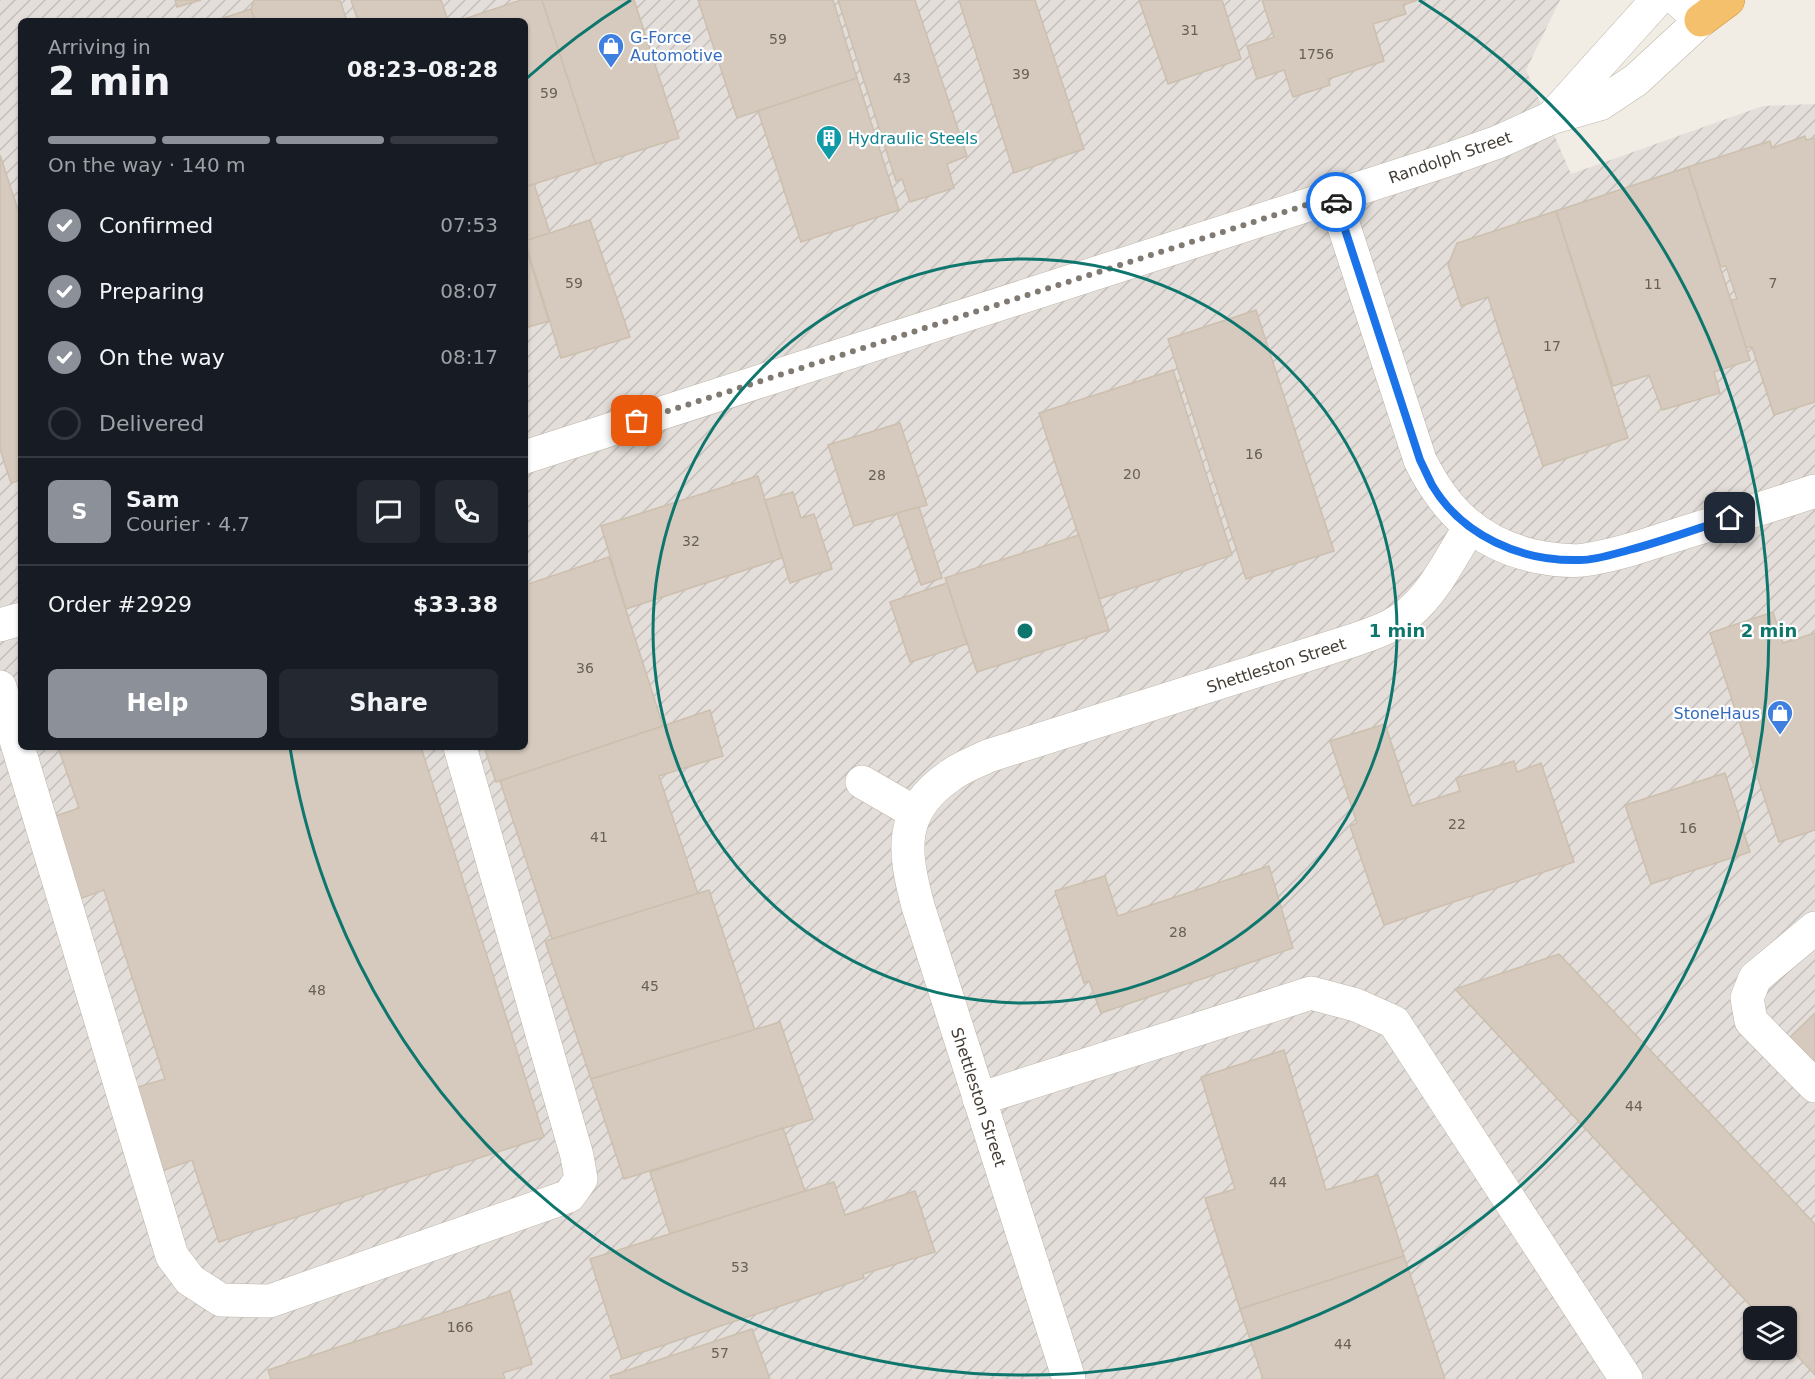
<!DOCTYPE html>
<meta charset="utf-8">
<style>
:root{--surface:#171b24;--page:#242831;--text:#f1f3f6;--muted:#9ea1a6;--line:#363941;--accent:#8c9099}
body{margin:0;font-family:"DejaVu Sans",sans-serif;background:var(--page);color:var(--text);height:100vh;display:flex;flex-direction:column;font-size:22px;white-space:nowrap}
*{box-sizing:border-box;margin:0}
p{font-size:20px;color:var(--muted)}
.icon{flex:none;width:33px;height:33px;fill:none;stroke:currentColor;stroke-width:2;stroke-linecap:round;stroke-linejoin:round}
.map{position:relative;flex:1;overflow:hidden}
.details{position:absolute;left:18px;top:18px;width:510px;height:732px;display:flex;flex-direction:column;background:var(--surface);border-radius:9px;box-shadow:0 2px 4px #0004}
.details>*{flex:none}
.tools{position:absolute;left:1743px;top:1306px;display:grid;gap:12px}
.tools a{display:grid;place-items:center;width:54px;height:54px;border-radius:9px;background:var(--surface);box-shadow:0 2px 4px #0004;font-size:30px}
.pin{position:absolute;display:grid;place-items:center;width:51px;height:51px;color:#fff;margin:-26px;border-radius:12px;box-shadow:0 3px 9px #0006}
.courier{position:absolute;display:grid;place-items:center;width:60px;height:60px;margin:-30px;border:4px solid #1a73e8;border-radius:50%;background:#fff;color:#222;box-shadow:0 2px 8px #0007}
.overview em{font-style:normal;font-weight:700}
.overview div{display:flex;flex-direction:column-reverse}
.overview{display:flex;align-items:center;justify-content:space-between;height:102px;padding:0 30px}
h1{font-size:39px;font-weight:700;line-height:45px}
.bar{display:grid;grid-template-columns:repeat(4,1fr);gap:9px 6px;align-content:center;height:72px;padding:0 30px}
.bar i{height:8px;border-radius:4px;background:var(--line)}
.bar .active{background:var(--accent)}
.bar p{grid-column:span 4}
.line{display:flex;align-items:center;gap:15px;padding:0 30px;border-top:2px solid var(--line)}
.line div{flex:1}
.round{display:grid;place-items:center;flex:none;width:63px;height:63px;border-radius:9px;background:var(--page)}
ol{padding:0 30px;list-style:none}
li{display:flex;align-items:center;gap:18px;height:66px}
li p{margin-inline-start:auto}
li .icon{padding:6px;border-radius:50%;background:var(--accent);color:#fff;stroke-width:4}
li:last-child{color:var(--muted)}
li i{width:33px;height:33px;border:3px solid var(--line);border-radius:50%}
.button{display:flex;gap:12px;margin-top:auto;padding:12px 30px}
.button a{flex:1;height:69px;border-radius:9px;background:var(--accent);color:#fff;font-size:24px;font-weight:700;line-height:69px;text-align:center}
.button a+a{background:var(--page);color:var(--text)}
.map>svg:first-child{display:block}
</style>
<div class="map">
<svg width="1815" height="1379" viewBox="0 0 1815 1379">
<defs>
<pattern id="industrial-furrows" width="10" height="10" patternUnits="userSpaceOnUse" patternTransform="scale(1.5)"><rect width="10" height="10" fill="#e3ded9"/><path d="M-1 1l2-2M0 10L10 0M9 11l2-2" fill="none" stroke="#c4bfbb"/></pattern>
</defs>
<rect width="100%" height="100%" fill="#f1ece4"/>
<!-- industrial -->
<path fill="url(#industrial-furrows)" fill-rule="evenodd" d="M0,0H1560L1526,70L1571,174L1763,106L1815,104V1379H0ZM21,21H525V747H21ZM1754,1317H1786V1350H1754Z"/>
<!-- building -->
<g fill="#d5cabd" stroke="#ccbfae" stroke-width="1.5">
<path d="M175,0H201L177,7Z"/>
<path d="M254,0H340L347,21H255L251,9Z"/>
<path d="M351,0H441L448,21H358Z"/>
<path d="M521,0H542L596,164L525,187V21L461,20Z"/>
<path d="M542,0H634L679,138L596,164Z"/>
<path d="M698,0H833L857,78L737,118Z"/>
<path d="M838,0H915L967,156L947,164L954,188L910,202L902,179L896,181Z"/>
<path d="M959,0H1035L1084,149L1014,173Z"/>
<path d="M1139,0H1222L1241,59L1168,84Z"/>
<path d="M1262,0H1418L1403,5L1406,14L1373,24L1384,61L1328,79L1330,85L1293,97L1284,70L1257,79L1247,46L1274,37Z"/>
<path d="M251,9L255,21H214Z"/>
<path d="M857,78L899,210L801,242L758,111Z"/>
<path d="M1805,136L1806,140L1815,138V402L1774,415L1752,347L1746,348L1731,300L1737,299L1726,266L1721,267L1688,167L1770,141L1772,148Z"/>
<path d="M0,155L21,219V480L11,483L0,449Z"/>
<path d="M1688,167L1750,360L1714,372L1720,393L1662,410L1649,375L1613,386L1556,211Z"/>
<path d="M534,184L550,233L525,241V187Z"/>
<path d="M1556,211L1628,438L1543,466L1488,297L1461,306L1448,265L1457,243Z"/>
<path d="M590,220L630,337L561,358L525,241Z"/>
<path d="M525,246L549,321L525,328Z"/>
<path d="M1256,310L1334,551L1246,579L1168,339Z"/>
<path d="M1173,370L1232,555L1099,599L1039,413Z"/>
<path d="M900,423L927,505L854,526L828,445Z"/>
<path d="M758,476L782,558L626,609L601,526Z"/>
<path d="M793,492L801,518L814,514L832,569L790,583L765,500Z"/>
<path d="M919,507L942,578L921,585L897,513Z"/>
<path d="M1079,535L1109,630L977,672L945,578Z"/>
<path d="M609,557L663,726L496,782L484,747H525V585Z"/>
<path d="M947,583L967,644L910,662L890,602Z"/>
<path d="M1773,612L1783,643L1815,633V830L1779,842L1710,633Z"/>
<path d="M710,710L723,756L659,776L698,894L552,939L500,781Z"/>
<path d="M1385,724L1412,806L1460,791L1456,778L1514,761L1517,772L1541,763L1574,862L1384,925L1350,826L1357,823L1330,741Z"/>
<path d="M58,747H421L544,1137L219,1242L192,1160L159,1172L131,1089L165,1079L104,890L71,902L44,820L79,808Z"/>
<path d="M1725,773L1750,852L1651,884L1625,805Z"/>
<path d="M1269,866L1293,948L1101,1013L1089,981L1084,983L1055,891L1105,876L1118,916Z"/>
<path d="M709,890L755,1030L591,1079L545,941Z"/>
<path d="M1559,954L1815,1224V1375L1786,1344V1317H1761L1455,989Z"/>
<path d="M1815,1013V1067L1789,1038Z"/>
<path d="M780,1022L813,1119L624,1179L591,1079Z"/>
<path d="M1284,1050L1326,1190L1378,1175L1404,1256L1240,1309L1205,1198L1235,1189L1201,1077Z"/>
<path d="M783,1128L805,1191L670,1234L650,1172Z"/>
<path d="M834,1182L845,1215L915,1191L935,1252L863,1274L864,1278L622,1359L590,1259Z"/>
<path d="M1404,1256L1445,1379H1263L1240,1309Z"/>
<path d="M510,1291L532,1364L503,1373L505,1379H271L268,1370Z"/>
<path d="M752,1329L770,1379H611L610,1376Z"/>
</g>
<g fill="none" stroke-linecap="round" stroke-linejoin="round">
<!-- minor casing -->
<g stroke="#bfb6aa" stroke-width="34">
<g id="minor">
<path d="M1551,118L1657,0"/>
<path d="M1334,196L1420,460C1445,511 1478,543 1534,556C1549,559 1568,562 1584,560C1620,555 1654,542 1689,531C1731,518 1773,505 1815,491"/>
<path d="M525,457L1444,161L1498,142L1551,118L1600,104L1636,80L1701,20L1678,0"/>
<path d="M0,625L21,619"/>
<path d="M0,687L172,1256L190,1280L221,1300L270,1301L569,1196L581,1179L577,1156L460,747"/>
<path d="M862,782L914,812"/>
<path d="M1815,928L1755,978L1747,998L1751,1021L1815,1086"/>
<path d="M979,1099L1311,993L1356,1005L1394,1022L1626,1379"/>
<path d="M1069,1379L918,906C903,850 898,811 951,775C962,767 976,762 988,756L1351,641C1372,634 1394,627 1410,612C1436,590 1452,555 1470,527"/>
</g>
</g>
<!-- highway casing -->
<g stroke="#d3933c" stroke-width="34">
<path id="highway" d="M1701,20L1728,0"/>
</g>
<!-- minor -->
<use href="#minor" stroke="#fff" stroke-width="33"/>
<!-- highway -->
<use href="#highway" stroke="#f4c06c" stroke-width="33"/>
</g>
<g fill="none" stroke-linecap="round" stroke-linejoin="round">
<!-- done -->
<path stroke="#807a72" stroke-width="6" stroke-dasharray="0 10.8" d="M637,421L1334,196L1336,202"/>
<!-- route -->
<path stroke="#1a73e8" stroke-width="8" d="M1336,202L1420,460C1424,468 1428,477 1432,485C1462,536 1522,562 1580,560C1596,560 1614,554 1629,550C1663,541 1696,529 1730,518"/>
</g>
<!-- distance rings -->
<g fill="none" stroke="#0f766e" stroke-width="3">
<circle cx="1025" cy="631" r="372"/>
<path d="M527 78A744 744 0 0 1 631 0M1419 0A744 744 0 1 1 290 747"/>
</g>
<!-- icons -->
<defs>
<g id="shop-pin" transform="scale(1.35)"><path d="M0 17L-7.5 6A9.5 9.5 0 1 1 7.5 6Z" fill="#3f7fe0" stroke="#fff"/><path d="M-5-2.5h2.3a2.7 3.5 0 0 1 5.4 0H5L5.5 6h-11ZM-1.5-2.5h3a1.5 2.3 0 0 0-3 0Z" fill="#fff"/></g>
<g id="building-pin" transform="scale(1.35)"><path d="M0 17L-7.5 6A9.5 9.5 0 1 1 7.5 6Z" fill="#0f9aa8" stroke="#fff"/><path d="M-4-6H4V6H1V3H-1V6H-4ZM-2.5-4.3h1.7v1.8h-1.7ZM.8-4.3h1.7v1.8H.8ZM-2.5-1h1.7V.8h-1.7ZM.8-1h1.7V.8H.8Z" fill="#fff"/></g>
</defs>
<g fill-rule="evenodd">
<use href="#shop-pin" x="611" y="46"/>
<use href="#building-pin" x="829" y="138"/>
<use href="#shop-pin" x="1780" y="713"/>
</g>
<g text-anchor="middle" stroke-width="4.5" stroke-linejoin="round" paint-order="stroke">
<!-- number labels -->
<g font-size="14" fill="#686056">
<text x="1190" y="35">31</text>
<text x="778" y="44">59</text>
<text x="1316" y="59">1756</text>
<text x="1021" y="79">39</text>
<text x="902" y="83">43</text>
<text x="549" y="98">59</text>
<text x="574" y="288">59</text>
<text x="1773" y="288">7</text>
<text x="1653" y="289">11</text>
<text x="1552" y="351">17</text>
<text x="1254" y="459">16</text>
<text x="1132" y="479">20</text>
<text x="877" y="480">28</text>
<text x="691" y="546">32</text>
<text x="585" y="673">36</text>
<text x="1457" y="829">22</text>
<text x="1688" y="833">16</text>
<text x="599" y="842">41</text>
<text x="1178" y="937">28</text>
<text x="650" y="991">45</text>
<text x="317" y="995">48</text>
<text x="1634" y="1111">44</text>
<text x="1278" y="1187">44</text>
<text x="740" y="1272">53</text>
<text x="460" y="1332">166</text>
<text x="1343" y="1349">44</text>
<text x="720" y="1358">57</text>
</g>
<!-- shop labels -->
<g font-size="16" fill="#366cbe" stroke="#fff" text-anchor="start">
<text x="630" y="43">G-Force<tspan x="630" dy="18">Automotive</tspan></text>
<text x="1760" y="719" text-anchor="end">StoneHaus</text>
</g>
<!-- culture labels -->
<g font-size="16" fill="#0d838f" stroke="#fff" text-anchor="start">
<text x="848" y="144">Hydraulic Steels</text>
</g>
<!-- street labels -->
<g font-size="16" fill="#433c34" stroke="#fff">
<text transform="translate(1450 157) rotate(-19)" y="6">Randolph Street</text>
<text transform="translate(1276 665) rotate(-18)" y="6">Shettleston Street</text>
<text transform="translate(979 1097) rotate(72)" y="6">Shettleston Street</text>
</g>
</g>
<circle cx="1025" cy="631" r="9" fill="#0f766e" stroke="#fff" stroke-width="3"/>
<g font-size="18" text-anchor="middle" font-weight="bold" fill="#0f766e" stroke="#fff" stroke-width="4.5" stroke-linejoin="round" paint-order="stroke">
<text x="1397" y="637">1 min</text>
<text x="1769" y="637">2 min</text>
</g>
</svg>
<div class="tools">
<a><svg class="icon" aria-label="layers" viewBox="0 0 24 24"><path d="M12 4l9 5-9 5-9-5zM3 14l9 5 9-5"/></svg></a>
</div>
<div class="pin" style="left:637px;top:421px;background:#ea580c"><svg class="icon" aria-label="bag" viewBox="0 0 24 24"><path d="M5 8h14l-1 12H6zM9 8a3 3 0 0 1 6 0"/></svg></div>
<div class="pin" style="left:1730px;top:518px;background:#1f2937"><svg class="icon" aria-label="home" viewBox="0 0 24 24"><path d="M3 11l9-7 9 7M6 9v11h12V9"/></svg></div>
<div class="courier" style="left:1336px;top:202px"><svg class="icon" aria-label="car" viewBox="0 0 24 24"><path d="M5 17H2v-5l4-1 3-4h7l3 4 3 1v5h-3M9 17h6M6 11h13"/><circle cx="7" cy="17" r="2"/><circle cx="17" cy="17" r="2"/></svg></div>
<section class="details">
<div class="overview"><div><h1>2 min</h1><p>Arriving in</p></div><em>08:23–08:28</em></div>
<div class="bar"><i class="active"></i><i class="active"></i><i class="active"></i><i></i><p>On the way · 140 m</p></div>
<ol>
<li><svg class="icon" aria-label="check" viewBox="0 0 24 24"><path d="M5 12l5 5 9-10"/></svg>Confirmed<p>07:53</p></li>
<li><svg class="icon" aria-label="check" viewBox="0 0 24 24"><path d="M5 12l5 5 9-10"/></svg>Preparing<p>08:07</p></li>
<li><svg class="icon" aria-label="check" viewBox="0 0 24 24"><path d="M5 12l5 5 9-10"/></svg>On the way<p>08:17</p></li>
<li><i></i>Delivered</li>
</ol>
<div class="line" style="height:108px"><b class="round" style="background:var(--accent);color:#fff">S</b><div><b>Sam</b><p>Courier · 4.7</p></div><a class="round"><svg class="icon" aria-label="chat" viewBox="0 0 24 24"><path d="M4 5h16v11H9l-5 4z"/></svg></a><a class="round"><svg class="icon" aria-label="phone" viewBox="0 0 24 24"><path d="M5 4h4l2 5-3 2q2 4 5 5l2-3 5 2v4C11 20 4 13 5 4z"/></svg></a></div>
<div class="line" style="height:78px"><div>Order #2929</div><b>$33.38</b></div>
<div class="button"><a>Help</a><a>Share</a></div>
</section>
</div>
